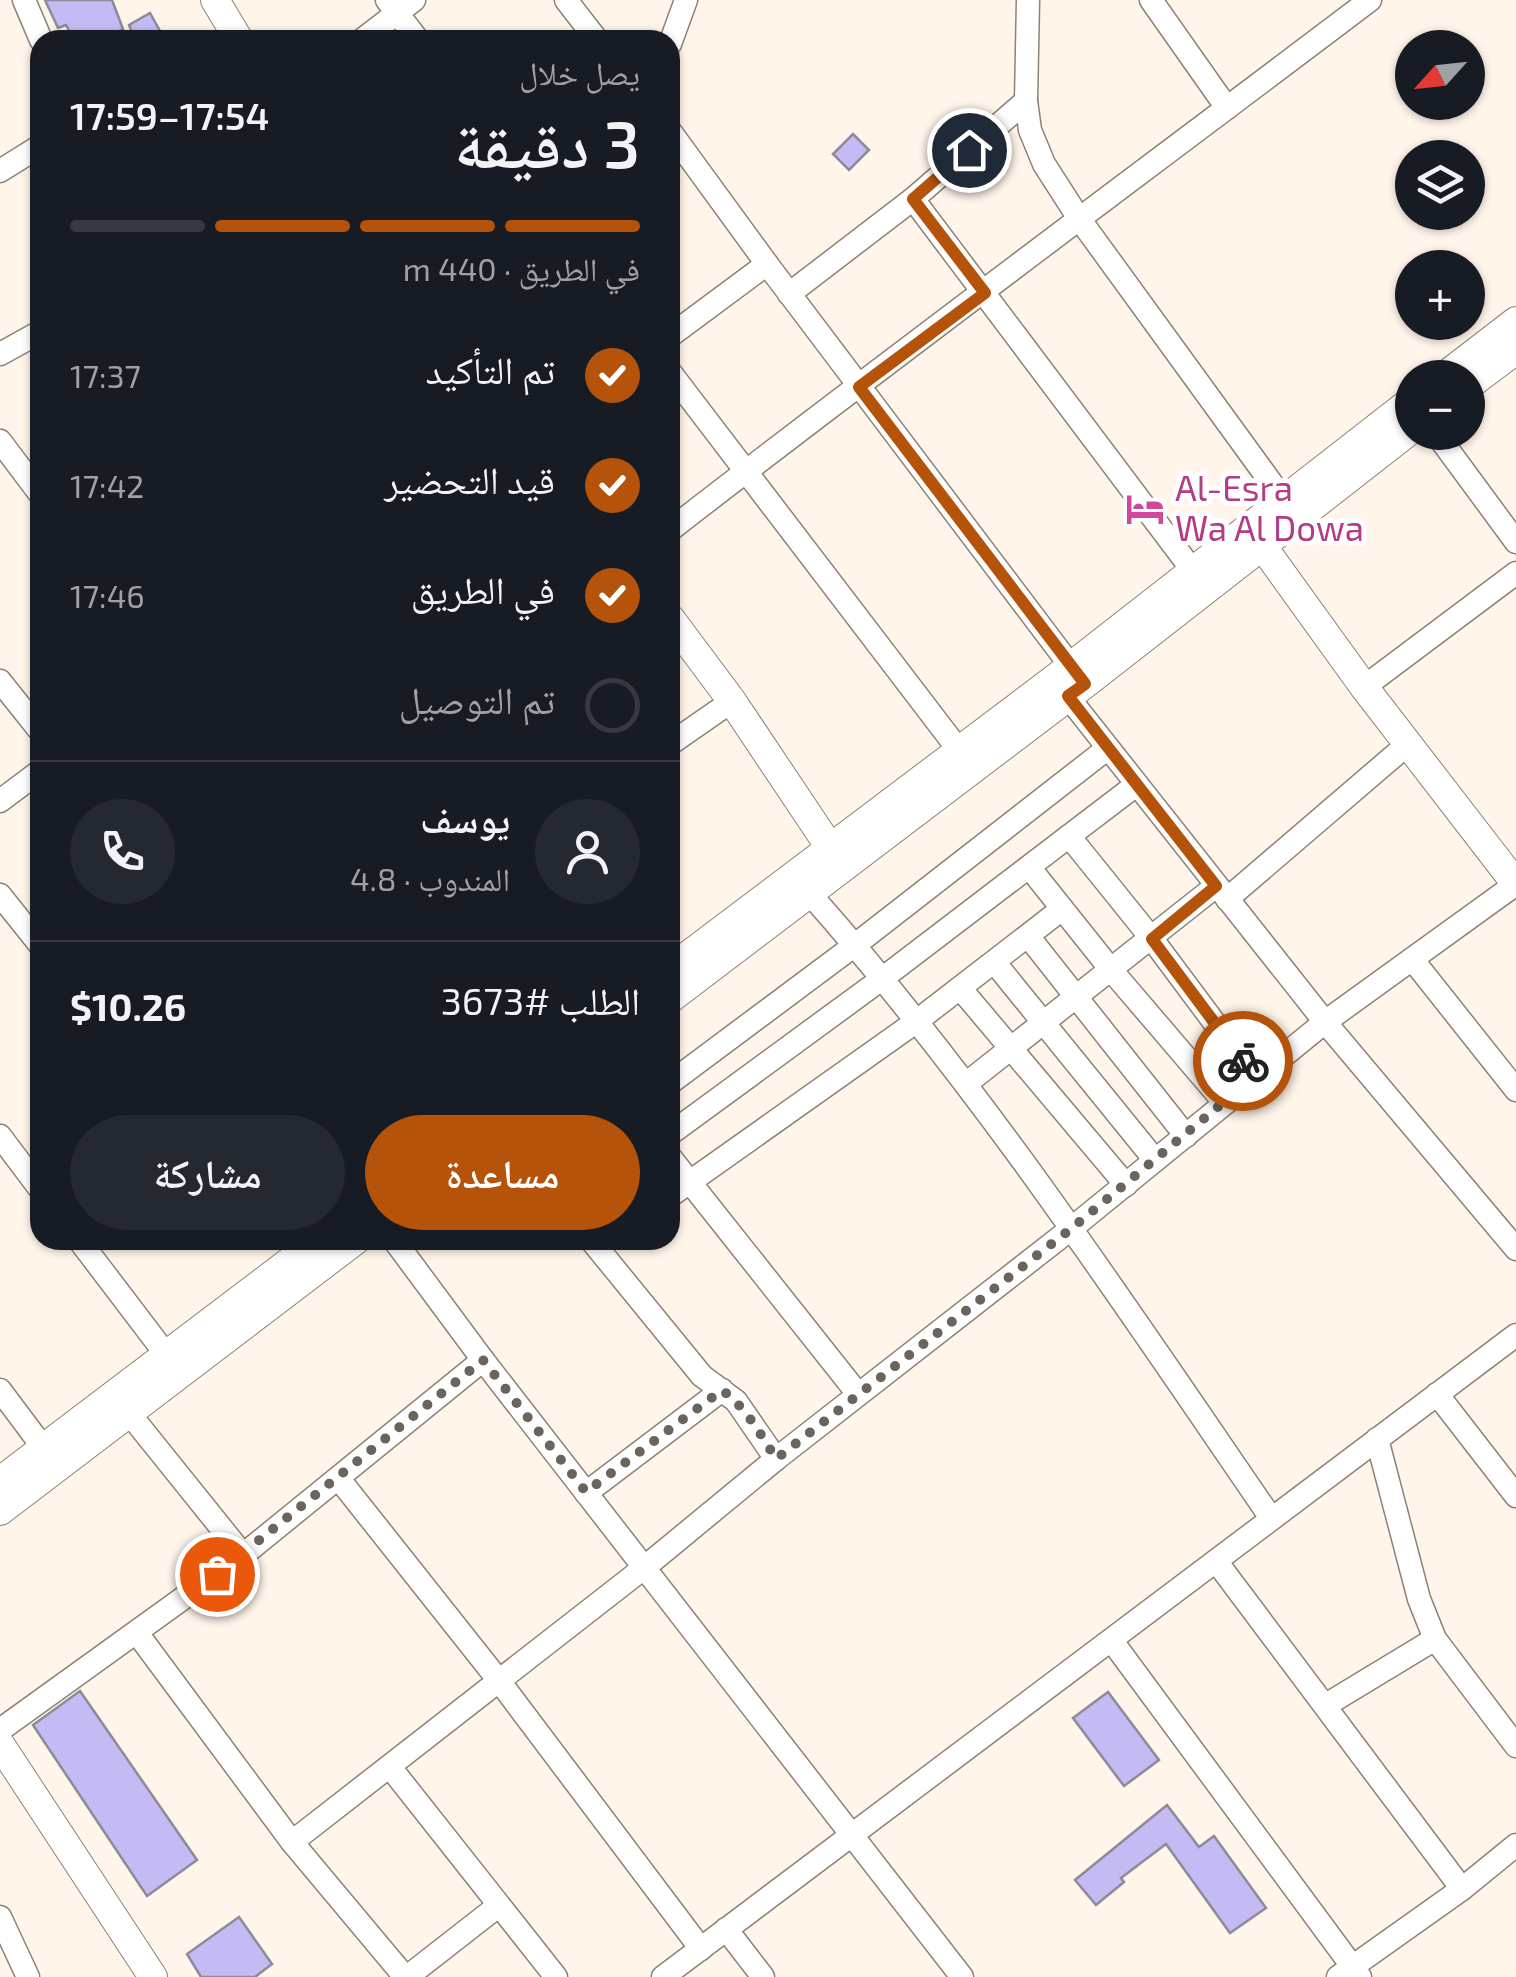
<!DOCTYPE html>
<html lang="ar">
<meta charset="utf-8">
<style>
:root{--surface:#171b24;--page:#242831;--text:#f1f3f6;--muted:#9ea1a6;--line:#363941;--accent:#b45309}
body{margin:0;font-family:"Exo 2","Noto Naskh Arabic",sans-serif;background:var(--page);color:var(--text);direction:rtl;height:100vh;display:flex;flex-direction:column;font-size:38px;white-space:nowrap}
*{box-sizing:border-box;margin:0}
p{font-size:32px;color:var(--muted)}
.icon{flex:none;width:55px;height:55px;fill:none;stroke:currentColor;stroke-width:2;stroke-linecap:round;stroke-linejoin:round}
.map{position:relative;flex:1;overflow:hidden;direction:ltr}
.drawer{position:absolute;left:30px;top:30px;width:650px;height:1220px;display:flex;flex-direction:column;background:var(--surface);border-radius:30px;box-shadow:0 2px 8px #0004;direction:rtl}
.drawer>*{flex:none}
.needle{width:65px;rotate:243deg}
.fabs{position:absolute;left:1395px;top:30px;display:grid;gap:20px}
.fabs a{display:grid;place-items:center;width:90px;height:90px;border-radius:50%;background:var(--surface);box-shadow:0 2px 8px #0004;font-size:50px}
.pin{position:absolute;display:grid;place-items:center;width:85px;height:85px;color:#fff;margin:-42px;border:5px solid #fff;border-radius:50%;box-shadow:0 2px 10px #0007}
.courier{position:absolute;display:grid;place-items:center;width:100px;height:100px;margin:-50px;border:8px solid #b45309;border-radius:50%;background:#fff;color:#222;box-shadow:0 2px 12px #0007}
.overview em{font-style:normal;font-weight:600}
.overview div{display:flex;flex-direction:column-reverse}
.overview{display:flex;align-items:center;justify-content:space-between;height:170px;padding:0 40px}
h1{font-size:65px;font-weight:600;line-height:75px}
.bar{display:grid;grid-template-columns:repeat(4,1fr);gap:15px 10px;align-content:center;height:120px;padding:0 40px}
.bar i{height:12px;border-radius:8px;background:var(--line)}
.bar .current{background:var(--accent)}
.bar p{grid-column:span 4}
.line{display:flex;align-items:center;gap:25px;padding:0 40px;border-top:2px solid var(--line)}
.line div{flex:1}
.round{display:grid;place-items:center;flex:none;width:105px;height:105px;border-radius:52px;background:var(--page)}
ol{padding:0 40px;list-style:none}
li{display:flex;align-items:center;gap:30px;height:110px}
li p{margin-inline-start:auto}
li .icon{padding:10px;border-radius:50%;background:var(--accent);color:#fff;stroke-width:4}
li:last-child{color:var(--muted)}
li i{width:55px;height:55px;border:5px solid var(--line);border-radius:50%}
.primary-button{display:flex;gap:20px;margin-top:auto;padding:20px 40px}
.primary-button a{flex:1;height:115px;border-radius:60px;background:var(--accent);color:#fff;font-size:40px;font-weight:600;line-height:115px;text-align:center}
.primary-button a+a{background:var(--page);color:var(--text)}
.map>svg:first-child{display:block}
</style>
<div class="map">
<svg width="1516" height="1977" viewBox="0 0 1516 1977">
<rect width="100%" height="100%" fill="#fff5ea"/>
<!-- building -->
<g fill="#c4bbf4" stroke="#8d8b9a" stroke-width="2.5">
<path d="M45,0H112L123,29L102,40H74L66,25L58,28Z"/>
<path d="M150,13L165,40H135L129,25Z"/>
<path d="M853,134L869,150L849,170L833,154Z"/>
<path d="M80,1691L197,1860L147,1896L33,1725Z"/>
<path d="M1108,1692L1159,1760L1124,1786L1073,1718Z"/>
<path d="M1167,1805L1199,1847L1214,1836L1266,1908L1230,1933L1166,1844L1121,1878L1124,1882L1096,1905L1075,1880Z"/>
<path d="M239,1917L272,1964L255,1977H201L187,1954Z"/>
</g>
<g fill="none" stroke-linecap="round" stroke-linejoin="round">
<!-- minor casing -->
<g stroke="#8d8275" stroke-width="25">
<g id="minor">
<path d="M24,0L41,40"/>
<path d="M387,0L418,40"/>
<path d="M566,0L597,40"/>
<path d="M1028,0L1026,101L1030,130L1044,164L1078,217L1283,499"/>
<path d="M1151,0L1227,108"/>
<path d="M362,40L414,0"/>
<path d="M670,44L686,0"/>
<path d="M670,131L767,264L1079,677"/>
<path d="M0,171L40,146"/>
<path d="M913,199L1193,571"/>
<path d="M789,294L913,199L1026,101"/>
<path d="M670,336L767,264"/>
<path d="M0,354L40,332"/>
<path d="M670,372L958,749"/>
<path d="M1435,432L1516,542"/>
<path d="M0,441L40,494"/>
<path d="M670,530C901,351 1136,177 1370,0"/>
<path d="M0,681L40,731"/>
<path d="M1364,687L1516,573"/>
<path d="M1068,697L1325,1022L1516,1249"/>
<path d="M670,744L732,701"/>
<path d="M0,801L40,771"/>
<path d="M1069,836L1152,939L1255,1077"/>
<path d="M1029,867L1112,971L1224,1102"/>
<path d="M810,894C982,1088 1124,1304 1271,1518"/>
<path d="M0,895L40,945"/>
<path d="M1227,899L1409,743"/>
<path d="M1028,936L1186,1136"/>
<path d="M1412,959L1516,1090"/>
<path d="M995,963L1155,1160"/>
<path d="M960,988L1126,1185"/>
<path d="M670,1083L855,945L1108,748"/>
<path d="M967,1083L1216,886"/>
<path d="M670,1134L883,978L1136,785"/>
<path d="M0,1136L40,1189"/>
<path d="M670,1157L858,1394"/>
<path d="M670,1196L917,1021L1062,909"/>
<path d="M79,1240L168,1357"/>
<path d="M394,1240L483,1360L962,1977"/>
<path d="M591,1240L702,1376L736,1401L776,1459"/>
<path d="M0,1390L45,1450"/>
<path d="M1437,1394L1516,1496"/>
<path d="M128,1412L243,1555"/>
<path d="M1377,1439L1419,1599L1435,1639L1516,1746"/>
<path d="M339,1479L500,1682L701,1949"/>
<path d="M586,1493L722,1390"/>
<path d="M1216,1561L1462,1889"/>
<path d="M137,1633L292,1842L405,1977"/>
<path d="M1112,1641L1360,1977"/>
<path d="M1326,1705L1435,1639"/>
<path d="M0,1730L243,1555L483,1360"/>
<path d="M390,1767L556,1977"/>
<path d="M292,1842L645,1567L776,1459L1072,1228L1325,1022L1516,884"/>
<path d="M0,1917L28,1977"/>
<path d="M726,1929L763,1977"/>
<path d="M407,1977L498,1906"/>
<path d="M663,1977L1516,1335"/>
<path d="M1338,1977L1462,1889L1516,1845"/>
</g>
</g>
<!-- tertiary casing -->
<g stroke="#8d8275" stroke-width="30">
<g id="tertiary">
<path d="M215,0L239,40"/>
<path d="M1442,378L1516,321"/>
<path d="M1468,386L1516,350"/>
<path d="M1253,533L1364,687L1516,884"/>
<path d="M670,618L732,701L829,846"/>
<path d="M670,969L1070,667L1412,400"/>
<path d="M670,999L1085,684L1412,429"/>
<path d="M0,1481L318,1240"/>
<path d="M0,1511L356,1240"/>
<path d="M0,1744L153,1977"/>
</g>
</g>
<!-- minor -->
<use href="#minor" stroke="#fff" stroke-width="22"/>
<!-- tertiary -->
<use href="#tertiary" stroke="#fff" stroke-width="28"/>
</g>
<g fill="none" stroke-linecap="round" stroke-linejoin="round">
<!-- done -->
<path stroke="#6a645d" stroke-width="10" stroke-dasharray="0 18" d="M217,1574L483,1360L586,1492L722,1390C746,1408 760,1433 776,1459L1072,1228L1254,1077L1243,1061"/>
<!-- route -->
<path stroke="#b45309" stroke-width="12" d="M969,150L913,199L985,293L859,387L1085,684L1068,696L1216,886L1152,939L1243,1061"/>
</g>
<!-- icons -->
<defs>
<g id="hotel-bare" transform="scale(3)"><path d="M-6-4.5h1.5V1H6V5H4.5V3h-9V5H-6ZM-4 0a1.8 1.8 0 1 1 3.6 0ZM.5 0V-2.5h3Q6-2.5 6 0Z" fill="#d1479c" stroke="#fff" stroke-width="2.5" paint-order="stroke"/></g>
</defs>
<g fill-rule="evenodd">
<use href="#hotel-bare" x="1145" y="509"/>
</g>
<g text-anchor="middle" stroke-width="10" stroke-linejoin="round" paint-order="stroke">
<!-- hotel labels -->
<g font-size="35" fill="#b23c85" stroke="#fff" text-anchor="start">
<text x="1175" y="501">Al-Esra<tspan x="1175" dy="40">Wa Al Dowa</tspan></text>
</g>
</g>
</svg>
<div class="fabs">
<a><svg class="needle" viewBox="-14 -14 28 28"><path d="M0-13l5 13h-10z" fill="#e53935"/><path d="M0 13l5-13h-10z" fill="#9ea1a6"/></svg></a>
<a><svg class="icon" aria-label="layers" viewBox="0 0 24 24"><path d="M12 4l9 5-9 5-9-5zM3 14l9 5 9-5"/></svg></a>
<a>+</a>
<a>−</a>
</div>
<div class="pin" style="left:217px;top:1574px;background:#ea580c"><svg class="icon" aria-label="bag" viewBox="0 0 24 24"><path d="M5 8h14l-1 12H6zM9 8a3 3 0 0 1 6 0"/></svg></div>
<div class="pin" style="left:969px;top:150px;background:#1f2937"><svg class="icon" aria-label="home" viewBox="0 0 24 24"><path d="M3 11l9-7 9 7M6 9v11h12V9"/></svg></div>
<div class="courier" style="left:1243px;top:1061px"><svg class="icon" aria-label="bike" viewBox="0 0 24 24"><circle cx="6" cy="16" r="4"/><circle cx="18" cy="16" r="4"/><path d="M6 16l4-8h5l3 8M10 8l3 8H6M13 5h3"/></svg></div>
<section class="drawer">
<div class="overview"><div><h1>3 دقيقة</h1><p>يصل خلال</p></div><em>17:54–17:59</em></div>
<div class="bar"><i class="current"></i><i class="current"></i><i class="current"></i><i></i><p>في الطريق · 440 m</p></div>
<ol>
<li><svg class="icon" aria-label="check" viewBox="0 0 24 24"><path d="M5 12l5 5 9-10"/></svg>تم التأكيد<p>17:37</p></li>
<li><svg class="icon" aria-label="check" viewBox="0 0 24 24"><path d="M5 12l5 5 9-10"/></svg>قيد التحضير<p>17:42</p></li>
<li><svg class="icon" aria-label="check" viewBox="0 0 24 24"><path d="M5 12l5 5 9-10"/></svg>في الطريق<p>17:46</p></li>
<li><i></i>تم التوصيل</li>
</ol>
<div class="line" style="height:180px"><a class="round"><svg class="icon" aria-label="person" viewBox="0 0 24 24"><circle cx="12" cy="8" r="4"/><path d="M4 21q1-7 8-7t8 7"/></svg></a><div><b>يوسف</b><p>المندوب · 4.8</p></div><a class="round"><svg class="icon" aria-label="phone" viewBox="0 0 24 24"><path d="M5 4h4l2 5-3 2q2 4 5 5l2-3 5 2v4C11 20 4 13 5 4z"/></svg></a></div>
<div class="line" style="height:130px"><div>الطلب #3673</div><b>$10.26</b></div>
<div class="primary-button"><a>مساعدة</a><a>مشاركة</a></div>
</section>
</div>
